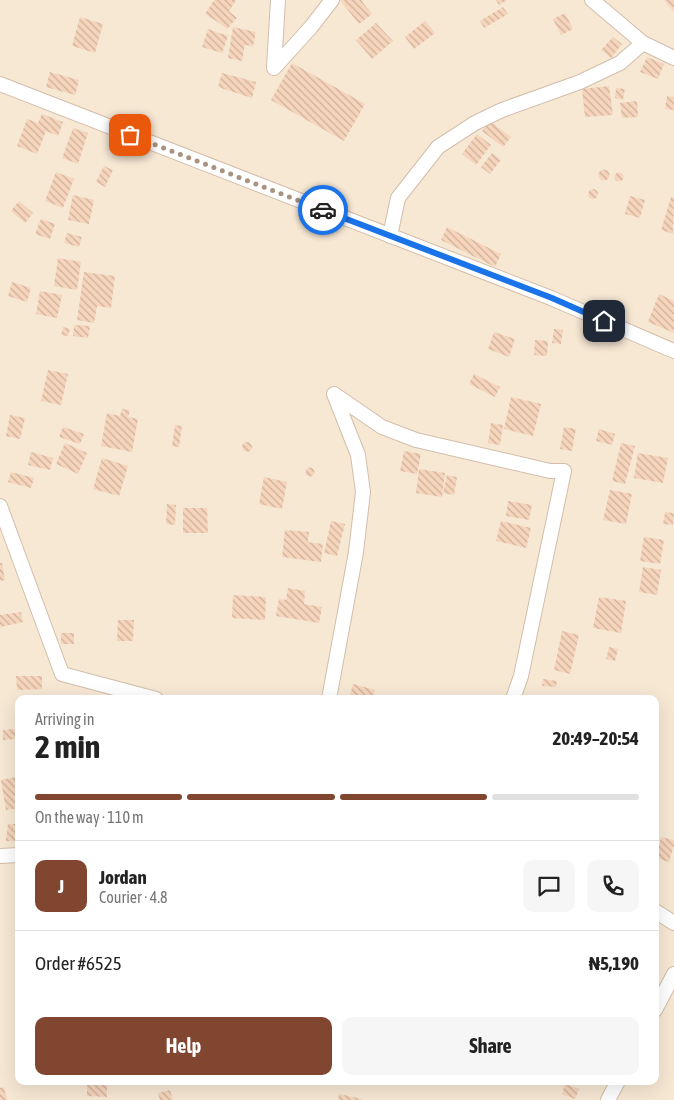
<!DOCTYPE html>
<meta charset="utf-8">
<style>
:root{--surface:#fff;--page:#f6f6f6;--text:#222;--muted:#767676;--line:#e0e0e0;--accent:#804630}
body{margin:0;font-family:"Asap Condensed",sans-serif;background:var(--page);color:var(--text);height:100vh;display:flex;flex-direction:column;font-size:19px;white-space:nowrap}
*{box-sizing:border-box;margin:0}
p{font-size:16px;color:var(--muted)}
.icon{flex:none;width:28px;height:28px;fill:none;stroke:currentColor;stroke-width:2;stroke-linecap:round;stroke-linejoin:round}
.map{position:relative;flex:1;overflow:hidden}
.details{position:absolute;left:15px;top:695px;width:644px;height:390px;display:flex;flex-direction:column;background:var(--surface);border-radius:10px;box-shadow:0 5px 20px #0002}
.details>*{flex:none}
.pin{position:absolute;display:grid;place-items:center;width:42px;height:42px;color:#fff;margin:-21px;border-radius:10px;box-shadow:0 2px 8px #0006}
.courier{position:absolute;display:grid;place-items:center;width:50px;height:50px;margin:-25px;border:4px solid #1a73e8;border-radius:50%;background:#fff;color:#222;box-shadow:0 1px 6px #0007}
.summary em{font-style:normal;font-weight:700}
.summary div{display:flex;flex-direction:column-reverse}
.summary{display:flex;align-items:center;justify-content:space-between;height:85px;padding:0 20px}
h1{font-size:32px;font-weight:700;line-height:38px}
.bar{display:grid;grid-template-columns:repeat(4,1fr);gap:8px 5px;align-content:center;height:60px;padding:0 20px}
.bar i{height:6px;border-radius:4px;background:var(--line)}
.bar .active{background:var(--accent)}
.bar p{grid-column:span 4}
.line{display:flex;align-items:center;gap:12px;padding:0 20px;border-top:1px solid var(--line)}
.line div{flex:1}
.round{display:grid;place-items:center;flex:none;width:52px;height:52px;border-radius:10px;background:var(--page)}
.cta{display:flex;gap:10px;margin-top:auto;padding:10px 20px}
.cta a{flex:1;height:58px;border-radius:10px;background:var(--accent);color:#fff;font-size:20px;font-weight:700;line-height:58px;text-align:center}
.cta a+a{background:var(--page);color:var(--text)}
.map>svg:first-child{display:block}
</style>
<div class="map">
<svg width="674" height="1100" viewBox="0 0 674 1100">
<defs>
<pattern id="building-back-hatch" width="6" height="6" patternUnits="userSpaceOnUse" patternTransform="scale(1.25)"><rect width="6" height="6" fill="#f6d5bc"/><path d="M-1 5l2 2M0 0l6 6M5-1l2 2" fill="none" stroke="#ccb09b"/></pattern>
</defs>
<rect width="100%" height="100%" fill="#fef6e7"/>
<!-- residential -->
<path fill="#f7e8d4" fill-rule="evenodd" d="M0,0H674V1100H0ZM19,699H655V1081H19Z"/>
<!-- building -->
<g fill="url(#building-back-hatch)">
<path d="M214,0H236L229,11L237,18L227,29L221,24L205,14Z"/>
<path d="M340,0H361L372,14L359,24Z"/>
<path d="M496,0H507L499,5Z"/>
<path d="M664,0H674V12Z"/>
<path d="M503,7L508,14L484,28L480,21Z"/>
<path d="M565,13L573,29L561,35L553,19Z"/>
<path d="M80,17L103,24L95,53L72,46Z"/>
<path d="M425,21L435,33L414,49L405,37Z"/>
<path d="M376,23L393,41L372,59L356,40Z"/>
<path d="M233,27L256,32L253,46L245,45L242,61L228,58Z"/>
<path d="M208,29L228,36L222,53L202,47Z"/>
<path d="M613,37L622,44L611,58L601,50Z"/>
<path d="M647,57L664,64L658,79L640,72Z"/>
<path d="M292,63L365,104L344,141L271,100Z"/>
<path d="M50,72L79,80L75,95L46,87Z"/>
<path d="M222,73L256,82L252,98L218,87Z"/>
<path d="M609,86L613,115L585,117L582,89Z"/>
<path d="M616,88L625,89L623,100L615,98Z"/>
<path d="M667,96L674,97V110L665,109Z"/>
<path d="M637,101L638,117L622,118L620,103Z"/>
<path d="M42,114L63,122L58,136L46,131L37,154L17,146L27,119L38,123Z"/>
<path d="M490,121L511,137L503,147L482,131Z"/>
<path d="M73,128L88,133L78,164L62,158Z"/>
<path d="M477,134L491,145L476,165L462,154Z"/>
<path d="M492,153L501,160L490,174L481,167Z"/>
<path d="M104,166L113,170L105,187L96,182Z"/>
<circle cx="604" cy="175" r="5.5"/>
<path d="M56,172L74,179L63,208L45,201Z"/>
<circle cx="619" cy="177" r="4.5"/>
<circle cx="593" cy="194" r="5"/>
<path d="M73,195L94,200L89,224L68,220Z"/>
<path d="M630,196L645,200L640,218L625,214Z"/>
<path d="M671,197L674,198L673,234L661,230Z"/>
<path d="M19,201L33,213L25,223L11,211Z"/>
<path d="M41,219L55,224L50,239L35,234Z"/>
<path d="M447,227L501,254L495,267L441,240Z"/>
<path d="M67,233L82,237L79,247L64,243Z"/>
<path d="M58,258L81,262L77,290L54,286Z"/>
<path d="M84,272L115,276L111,308L97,306L94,323L77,320Z"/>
<path d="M12,282L31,288L27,302L8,296Z"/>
<path d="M40,291L62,295L57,318L36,314Z"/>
<path d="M659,294L674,301V333L648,322Z"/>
<path d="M74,325L90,326L88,338L73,336Z"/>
<path d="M63,327L70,329L68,336L61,335Z"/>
<path d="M554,329L563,330L561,344L552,343Z"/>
<path d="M494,332L515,339L509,357L488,349Z"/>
<path d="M535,340L548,341L547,356L534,355Z"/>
<path d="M48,370L68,374L61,405L41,401Z"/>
<path d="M474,374L500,387L495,397L469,384Z"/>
<path d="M511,397L541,404L533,436L504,429Z"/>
<path d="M122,409L130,410L128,417L138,419L132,452L101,446L107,413L120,416Z"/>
<path d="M10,415L25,418L20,439L6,436Z"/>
<path d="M491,423L503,425L500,445L488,443Z"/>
<path d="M175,425L182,426L179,447L172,446Z"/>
<path d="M63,427L84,434L80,444L59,437Z"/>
<path d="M564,427L576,429L572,451L560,449Z"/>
<path d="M599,429L615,434L612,445L596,441Z"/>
<circle cx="247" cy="447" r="5"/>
<path d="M65,443L87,453L78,474L56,464Z"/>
<path d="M621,443L635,446L625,484L612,481Z"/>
<path d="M404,451L421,454L417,474L400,471Z"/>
<path d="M31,452L53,458L50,470L28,465Z"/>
<path d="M638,453L668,458L663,483L634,478Z"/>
<path d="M102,458L128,466L119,496L93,489Z"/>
<circle cx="310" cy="472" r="4.5"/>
<path d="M419,469L445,473L442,497L416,493Z"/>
<path d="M11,472L34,478L31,488L8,482Z"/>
<path d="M447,475L457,477L454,495L443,493Z"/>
<path d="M264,477L287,482L282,509L259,504Z"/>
<path d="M610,490L632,494L626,524L603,520Z"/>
<path d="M508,501L532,505L529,520L506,516Z"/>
<path d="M167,504L176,505L175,525L166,524Z"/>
<path d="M183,508H207L208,533H183Z"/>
<path d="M665,512L674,513L673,525L663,524Z"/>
<path d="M331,521L345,524L337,556L324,553Z"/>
<path d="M501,521L531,528L526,548L496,541Z"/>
<path d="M285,530L309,532L308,542L323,544L321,562L282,557Z"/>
<path d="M644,537L664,540L660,564L640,561Z"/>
<path d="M0,563H2L5,580L0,581Z"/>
<path d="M643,567L661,570L657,595L639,592Z"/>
<path d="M288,588L305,591L304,604L322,607L319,623L276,616L279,599L286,600Z"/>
<path d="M233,595L266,597L265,620L232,618Z"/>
<path d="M599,597L626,601L621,633L593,628Z"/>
<path d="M21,612L23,622L0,627V615Z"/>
<path d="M118,620H134L133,641H117Z"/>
<path d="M562,631L579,635L570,674L554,670Z"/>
<rect x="61" y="633" width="13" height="11"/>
<path d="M609,647L618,649L615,661L606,659Z"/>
<path d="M16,676H42V689L17,690Z"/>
<path d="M543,679L557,681L556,687L542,686Z"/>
<path d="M353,684L375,690L373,699H349Z"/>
<path d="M15,729V739L3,740V730Z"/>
<path d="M16,777L19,797V808L6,810L1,780Z"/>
<path d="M8,824H17L16,841H6Z"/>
<path d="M661,837L674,840V845L669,862L656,858Z"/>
<path d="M87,1081H107V1097L87,1096Z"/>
<path d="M565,1084L579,1089L575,1099L562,1094Z"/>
<path d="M4,1087L7,1100H0V1088Z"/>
<path d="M170,1090L173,1100H160L158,1093Z"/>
<path d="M339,1094L362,1099V1100H338Z"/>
</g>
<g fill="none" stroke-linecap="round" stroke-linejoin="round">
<!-- street casing -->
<g stroke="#d2beab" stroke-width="16">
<g id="street">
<path d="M278,0L274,68L311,27L332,0"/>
<path d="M592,0L643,43"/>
<path d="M0,84L551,298L674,351"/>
<path d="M390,236L398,198L438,147L475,123L502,110L580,82L620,63L643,43L674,58"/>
<path d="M0,506L62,674L156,699"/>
<path d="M329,699L356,552L363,492L358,455L334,394L382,427L416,440L550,471H564L521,676L513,699"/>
<path d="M0,856L19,855"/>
<path d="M655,911L674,923"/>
<path d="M655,1010L674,974"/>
<path d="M608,1100L618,1081"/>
</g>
</g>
<!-- street -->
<use href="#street" stroke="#fff" stroke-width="14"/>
</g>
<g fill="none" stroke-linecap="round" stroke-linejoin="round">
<!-- done -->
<path stroke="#a99280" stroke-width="5" stroke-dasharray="0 9" d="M130,135L323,210"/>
<!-- route -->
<path stroke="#1a73e8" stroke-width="6" d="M323,210L552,298L604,321"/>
</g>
</svg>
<div class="pin" style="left:130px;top:135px;background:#ea580c"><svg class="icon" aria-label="bag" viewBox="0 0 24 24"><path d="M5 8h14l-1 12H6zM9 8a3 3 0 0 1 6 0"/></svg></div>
<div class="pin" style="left:604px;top:321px;background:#1f2937"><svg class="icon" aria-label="home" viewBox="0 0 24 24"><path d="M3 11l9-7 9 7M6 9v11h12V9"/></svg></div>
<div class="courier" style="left:323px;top:210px"><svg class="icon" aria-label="car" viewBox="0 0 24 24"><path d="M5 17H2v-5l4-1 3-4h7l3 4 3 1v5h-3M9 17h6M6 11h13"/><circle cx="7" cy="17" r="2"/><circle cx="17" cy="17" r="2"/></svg></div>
<section class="details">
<div class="summary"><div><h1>2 min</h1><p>Arriving in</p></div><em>20:49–20:54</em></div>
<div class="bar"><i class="active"></i><i class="active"></i><i class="active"></i><i></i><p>On the way · 110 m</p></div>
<div class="line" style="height:90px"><b class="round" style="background:var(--accent);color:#fff">J</b><div><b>Jordan</b><p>Courier · 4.8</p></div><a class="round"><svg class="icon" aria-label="chat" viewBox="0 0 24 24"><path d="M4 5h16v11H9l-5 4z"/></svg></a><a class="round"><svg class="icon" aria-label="phone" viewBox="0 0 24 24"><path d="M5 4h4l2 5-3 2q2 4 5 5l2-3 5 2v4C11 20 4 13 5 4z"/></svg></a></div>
<div class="line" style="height:65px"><div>Order #6525</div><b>₦5,190</b></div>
<div class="cta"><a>Help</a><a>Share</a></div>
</section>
</div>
